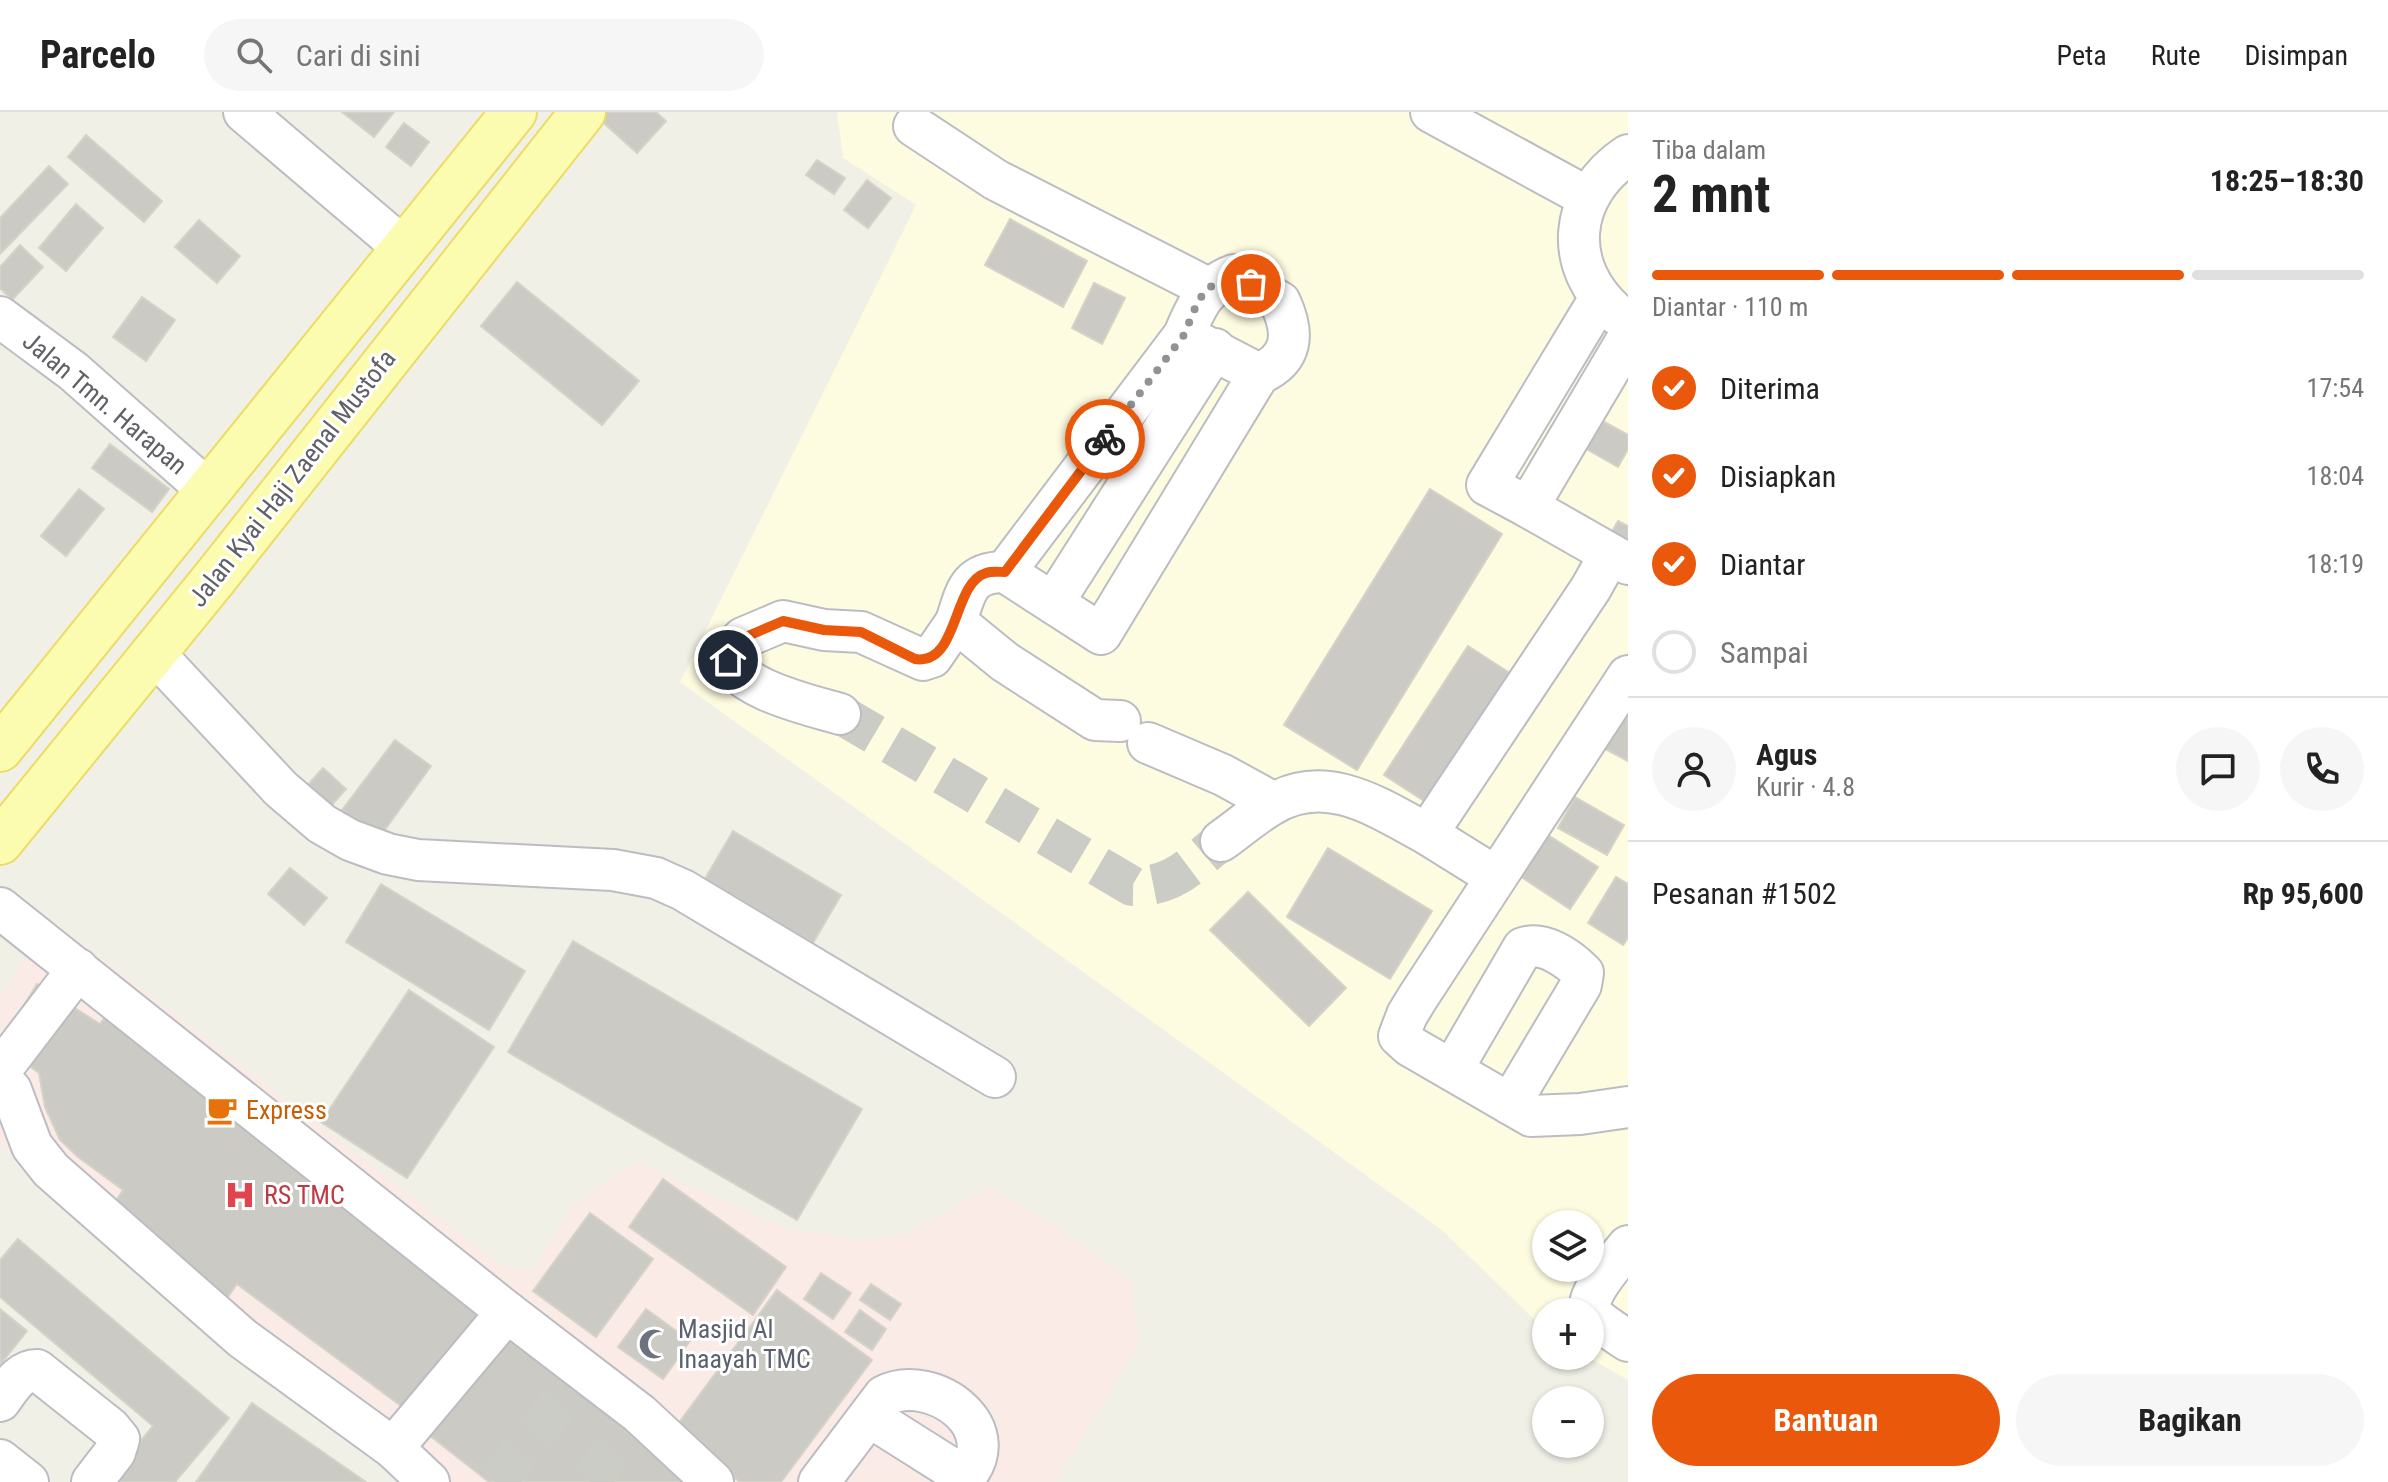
<!DOCTYPE html>
<html lang="id">
<meta charset="utf-8">
<style>
:root{--surface:#fff;--page:#f6f6f6;--text:#222;--muted:#767676;--line:#e0e0e0;--accent:#ea580c}
body{margin:0;font-family:"Roboto Condensed",sans-serif;background:var(--page);color:var(--text);height:100vh;display:flex;flex-direction:column;font-size:30px;white-space:nowrap}
*{box-sizing:border-box;margin:0}
p{font-size:26px;color:var(--muted)}
.icon{flex:none;width:44px;height:44px;fill:none;stroke:currentColor;stroke-width:2;stroke-linecap:round;stroke-linejoin:round}
.map{position:relative;flex:1;overflow:hidden}
.panel{display:flex;flex-direction:column;background:var(--surface);width:760px}
.panel>*{flex:none}
.fabs{position:absolute;left:1532px;top:1098px;display:grid;gap:16px}
.fabs a{display:grid;place-items:center;width:72px;height:72px;border-radius:50%;background:var(--surface);box-shadow:0 2px 6px #0004;font-size:40px}
.pin{position:absolute;display:grid;place-items:center;width:68px;height:68px;color:#fff;margin:-34px;border:4px solid #fff;border-radius:50%;box-shadow:0 2px 8px #0007}
.courier{position:absolute;display:grid;place-items:center;width:80px;height:80px;margin:-40px;border:6px solid #ea580c;border-radius:50%;background:#fff;color:#222;box-shadow:0 2px 10px #0007}
.head em{font-style:normal;font-weight:700}
.head div{display:flex;flex-direction:column-reverse}
.head{display:flex;align-items:center;justify-content:space-between;height:136px;padding:0 24px}
h1{font-size:52px;font-weight:700;line-height:60px}
.bar{display:grid;grid-template-columns:repeat(4,1fr);gap:12px 8px;align-content:center;height:96px;padding:0 24px}
.bar i{height:10px;border-radius:6px;background:var(--line)}
.bar .on{background:var(--accent)}
.bar p{grid-column:span 4}
.line{display:flex;align-items:center;gap:20px;padding:0 24px;border-top:2px solid var(--line)}
.line div{flex:1}
.round{display:grid;place-items:center;flex:none;width:84px;height:84px;border-radius:42px;background:var(--page)}
ol{padding:0 24px;list-style:none}
li{display:flex;align-items:center;gap:24px;height:88px}
li p{margin-inline-start:auto}
li .icon{padding:8px;border-radius:50%;background:var(--accent);color:#fff;stroke-width:4}
li:last-child{color:var(--muted)}
li i{width:44px;height:44px;border:4px solid var(--line);border-radius:50%}
.action{display:flex;gap:16px;margin-top:auto;padding:16px 24px}
.action a{flex:1;height:92px;border-radius:48px;background:var(--accent);color:#fff;font-size:32px;font-weight:700;line-height:92px;text-align:center}
.action a+a{background:var(--page);color:var(--text)}
header{display:flex;align-items:center;gap:48px;box-sizing:border-box;height:112px;padding:0 40px;background:var(--surface);border-bottom:2px solid var(--line)}
header strong{font-size:38px}
nav{display:flex;gap:44px;margin-inline-start:auto;font-size:28px}
.search{width:560px;height:72px;background:var(--page);display:flex;align-items:center;gap:20px;box-sizing:border-box;padding:0 28px;border-radius:44px;color:var(--muted);font-size:30px}
main{display:flex;flex:1;min-height:0}
.map>svg:first-child{display:block}
</style>
<header>
<strong>Parcelo</strong>
<div class="search"><svg class="icon" aria-label="search" viewBox="0 0 24 24"><circle cx="10" cy="10" r="6"/><path d="M15 15l6 6"/></svg>Cari di sini</div>
<nav><a>Peta</a><a>Rute</a><a>Disimpan</a></nav>
</header>
<main>
<div class="map">
<svg width="1628" height="1370" viewBox="0 0 1628 1370">
<rect width="100%" height="100%" fill="#f0f0e7"/>
<!-- commercial -->
<path fill="#fdfbe0" fill-rule="evenodd" d="M837,0H1628V1268L1586,1244H1590V1200H1546V1219L1442,1118L680,570L916,93L843,46ZM1546,1112H1590V1156H1546Z"/>
<!-- medical -->
<path fill="#fbebe6" d="M49,806L496,1149L513,1157L533,1159L570,1095L636,1050L785,1116L859,1129L909,1120L990,1075L1056,1114L1129,1166L1139,1233L1055,1370H438L276,1228L0,1033V885Z"/>
<!-- building -->
<g fill="#cccac4" stroke="#d5d3c6" stroke-width="2">
<path d="M342,0H394L374,25Z"/>
<path d="M597,0H656L666,9L637,41L595,3Z"/>
<path d="M404,11L429,30L411,54L386,35Z"/>
<path d="M86,23L162,89L144,110L68,45Z"/>
<path d="M817,48L845,66L834,82L806,63Z"/>
<path d="M49,54L68,72L0,142V106Z"/>
<path d="M867,68L891,86L868,116L844,98Z"/>
<path d="M76,92L103,116L66,159L39,136Z"/>
<path d="M1010,107L1087,149L1063,195L985,153Z"/>
<path d="M199,108L240,144L217,171L175,135Z"/>
<path d="M20,133L43,155L12,188L0,176V155Z"/>
<path d="M517,170L639,269L602,313L481,214Z"/>
<path d="M1094,171L1125,186L1102,232L1072,216Z"/>
<path d="M142,185L175,208L146,249L113,225Z"/>
<path d="M1590,302L1628,323V337L1618,355L1574,330Z"/>
<path d="M110,332L169,377L152,400L92,356Z"/>
<path d="M79,377L104,397L66,444L41,424Z"/>
<path d="M1430,377L1502,422L1357,658L1284,613Z"/>
<path d="M1618,409L1628,414V446L1605,432Z"/>
<path d="M1468,534L1516,565L1432,694L1384,663Z"/>
<path d="M1613,596L1628,605V649L1594,631Z"/>
<path d="M395,628L431,654L373,734L336,706Z"/>
<path d="M323,656L346,677L321,705L298,684Z"/>
<path d="M1575,685L1624,713L1607,743L1558,716Z"/>
<path d="M1537,716L1598,755L1570,797L1509,757Z"/>
<path d="M733,719L841,783L813,831L705,767Z"/>
<path d="M1328,736L1432,799L1390,867L1287,805Z"/>
<path d="M290,756L327,786L304,813L268,782Z"/>
<path d="M1616,765L1628,772V826L1623,833L1588,811Z"/>
<path d="M381,772L525,859L489,918L346,830Z"/>
<path d="M1248,780L1346,876L1309,914L1210,818Z"/>
<path d="M573,829L862,997L797,1108L508,940Z"/>
<path d="M37,872L100,912L108,901L500,1203L413,1303L237,1172L225,1189L108,1101L123,1078L78,1045L60,1028L45,995L39,961L0,933Z"/>
<path d="M409,878L494,935L407,1066L321,1010Z"/>
<path d="M663,1067L786,1155L753,1203L629,1115Z"/>
<path d="M590,1101L653,1147L596,1225L533,1179Z"/>
<path d="M18,1127L229,1306L175,1370H106L153,1314L0,1185V1148Z"/>
<path d="M821,1161L851,1181L833,1207L804,1187Z"/>
<path d="M871,1172L901,1192L890,1208L860,1188Z"/>
<path d="M777,1178L872,1248L781,1370H740L672,1320Z"/>
<path d="M0,1197L27,1219L0,1253Z"/>
<path d="M646,1197L690,1229L663,1267L618,1235Z"/>
<path d="M860,1198L886,1217L872,1238L845,1220Z"/>
<path d="M504,1218L694,1370H489L424,1319Z"/>
<path d="M252,1291L366,1370H196Z"/>
</g>
<g fill="none" stroke-linecap="round" stroke-linejoin="round">
<!-- minor-tunnel -->
<g stroke="#ccccc7" stroke-width="40" stroke-dasharray="40 20" stroke-linecap="butt">
<path d="M840,602L1132,774C1174,775 1190,754 1221,729"/>
<path d="M496,1370L575,1271"/>
<path d="M590,1370L630,1316"/>
</g>
<!-- minor casing -->
<g stroke="#bcbdc2" stroke-width="44">
<g id="minor">
<path d="M244,0L405,137"/>
<path d="M1431,0L1587,85"/>
<path d="M914,14L996,68L1208,176"/>
<path d="M1618,203C1561,155 1568,83 1628,43"/>
<path d="M0,205L73,259L209,379"/>
<path d="M1628,226L1528,395L1628,452"/>
<path d="M1528,395L1487,373L1600,186"/>
<path d="M1005,460L1184,223L1259,262C1293,247 1295,222 1280,190L1234,163C1204,174 1196,195 1184,223"/>
<path d="M1053,491L1215,237"/>
<path d="M153,540L281,677L322,712L350,728L388,742L418,748L613,758L656,766L683,778L995,965"/>
<path d="M1628,564L1418,885L1407,903L1399,924L1410,934L1531,1004L1580,1002L1628,995"/>
<path d="M840,602C813,594 728,575 728,541L743,526L783,509L824,518L861,520L923,548L932,545L956,510"/>
<path d="M1120,609L1095,608L1005,550L956,510C966,479 968,460 1005,460L1101,522L1259,262"/>
<path d="M1148,631L1223,663L1274,691"/>
<path d="M1221,729C1238,717 1254,703 1271,693C1326,659 1379,696 1427,722"/>
<path d="M1496,765L1427,722L1591,476L1610,442"/>
<path d="M0,796L507,1200L640,1302L713,1370"/>
<path d="M1452,958L1523,836C1544,829 1568,846 1583,861L1581,873L1510,992"/>
<path d="M0,959L78,857"/>
<path d="M0,966L11,978L32,1034L51,1058L242,1226L393,1336L429,1370"/>
<path d="M1628,1134C1618,1147 1582,1185 1591,1201C1597,1209 1619,1223 1628,1229"/>
<path d="M0,1289C10,1276 19,1258 37,1258L110,1316L119,1327L115,1340L92,1370"/>
<path d="M870,1305L965,1365"/>
<path d="M393,1336L507,1200"/>
<path d="M0,1348L28,1370"/>
<path d="M819,1370L884,1284C932,1259 1014,1318 960,1370"/>
</g>
</g>
<!-- major casing -->
<g stroke="#eddc64" stroke-width="48">
<g id="major">
<path d="M0,637L514,0"/>
<path d="M0,730L214,467L583,0"/>
</g>
</g>
<!-- minor -->
<use href="#minor" stroke="#fff" stroke-width="40"/>
<!-- major -->
<use href="#major" stroke="#fcfcb0" stroke-width="44"/>
</g>
<g fill="none" stroke-linecap="round" stroke-linejoin="round">
<!-- done -->
<path stroke="#929394" stroke-width="8" stroke-dasharray="0 14.4" d="M1105,327L1184,223L1198,189L1208,176L1234,163L1251,172"/>
<!-- route -->
<path stroke="#ea580c" stroke-width="10" d="M728,548V541L743,526L783,509L824,518L861,520L915,547C959,554 952,471 986,461C992,459 999,460 1005,460L1105,327"/>
</g>
<!-- icons -->
<defs>
<g id="cafe-bare" transform="scale(2.4)"><path d="M-5.5-4.5H6V0H3Q3 3.5 0 3.5H-2.5Q-5.5 3.5-5.5 0ZM3-3.2v2h1.7v-2ZM-6 4.5H4V6H-6Z" fill="#e8710a" stroke="#fff" stroke-width="2.5" paint-order="stroke"/></g>
<g id="hospital-bare" transform="scale(2.4)"><path d="M-5-5h3v3.5h4V-5h3V5h-3V1.5h-4V5h-3Z" fill="#e0444e" stroke="#fff" stroke-width="2.5" paint-order="stroke"/></g>
<g id="mosque-bare" transform="scale(2.4)"><path d="M3.5-4.9A6 6 0 1 0 3.5 4.9A5 5 0 1 1 3.5-4.9Z" fill="#6b7280" stroke="#fff" stroke-width="2.5" paint-order="stroke"/></g>
</defs>
<g fill-rule="evenodd">
<use href="#cafe-bare" x="222" y="998"/>
<use href="#hospital-bare" x="240" y="1083"/>
<use href="#mosque-bare" x="654" y="1232"/>
</g>
<g text-anchor="middle" stroke-width="6" stroke-linejoin="round" paint-order="stroke">
<!-- street labels -->
<g font-size="26" fill="#5f6167" stroke="#fff">
<text transform="translate(105 291) rotate(40)" y="9">Jalan Tmn. Harapan</text>
<text transform="translate(292 366) rotate(-52)" y="9">Jalan Kyai Haji Zaenal Mustofa</text>
</g>
<!-- food labels -->
<g font-size="26" fill="#c56008" stroke="#fff" text-anchor="start">
<text x="246" y="1007">Express</text>
</g>
<!-- health labels -->
<g font-size="26" fill="#be3a42" stroke="#fff" text-anchor="start">
<text x="264" y="1092">RS TMC</text>
</g>
<!-- worship labels -->
<g font-size="26" fill="#5b616d" stroke="#fff" text-anchor="start">
<text x="678" y="1226">Masjid Al<tspan x="678" dy="30">Inaayah TMC</tspan></text>
</g>
</g>
</svg>
<div class="fabs">
<a><svg class="icon" aria-label="layers" viewBox="0 0 24 24"><path d="M12 4l9 5-9 5-9-5zM3 14l9 5 9-5"/></svg></a>
<a>+</a>
<a>−</a>
</div>
<div class="pin" style="left:1251px;top:172px;background:#ea580c"><svg class="icon" aria-label="bag" viewBox="0 0 24 24"><path d="M5 8h14l-1 12H6zM9 8a3 3 0 0 1 6 0"/></svg></div>
<div class="pin" style="left:728px;top:548px;background:#1f2937"><svg class="icon" aria-label="home" viewBox="0 0 24 24"><path d="M3 11l9-7 9 7M6 9v11h12V9"/></svg></div>
<div class="courier" style="left:1105px;top:327px"><svg class="icon" aria-label="bike" viewBox="0 0 24 24"><circle cx="6" cy="16" r="4"/><circle cx="18" cy="16" r="4"/><path d="M6 16l4-8h5l3 8M10 8l3 8H6M13 5h3"/></svg></div>
</div>
<section class="panel">
<div class="head"><div><h1>2 mnt</h1><p>Tiba dalam</p></div><em>18:25–18:30</em></div>
<div class="bar"><i class="on"></i><i class="on"></i><i class="on"></i><i></i><p>Diantar · 110 m</p></div>
<ol>
<li><svg class="icon" aria-label="check" viewBox="0 0 24 24"><path d="M5 12l5 5 9-10"/></svg>Diterima<p>17:54</p></li>
<li><svg class="icon" aria-label="check" viewBox="0 0 24 24"><path d="M5 12l5 5 9-10"/></svg>Disiapkan<p>18:04</p></li>
<li><svg class="icon" aria-label="check" viewBox="0 0 24 24"><path d="M5 12l5 5 9-10"/></svg>Diantar<p>18:19</p></li>
<li><i></i>Sampai</li>
</ol>
<div class="line" style="height:144px"><a class="round"><svg class="icon" aria-label="person" viewBox="0 0 24 24"><circle cx="12" cy="8" r="4"/><path d="M4 21q1-7 8-7t8 7"/></svg></a><div><b>Agus</b><p>Kurir · 4.8</p></div><a class="round"><svg class="icon" aria-label="chat" viewBox="0 0 24 24"><path d="M4 5h16v11H9l-5 4z"/></svg></a><a class="round"><svg class="icon" aria-label="phone" viewBox="0 0 24 24"><path d="M5 4h4l2 5-3 2q2 4 5 5l2-3 5 2v4C11 20 4 13 5 4z"/></svg></a></div>
<div class="line" style="height:104px"><div>Pesanan #1502</div><b>Rp 95,600</b></div>
<div class="action"><a>Bantuan</a><a>Bagikan</a></div>
</section>
</main>
